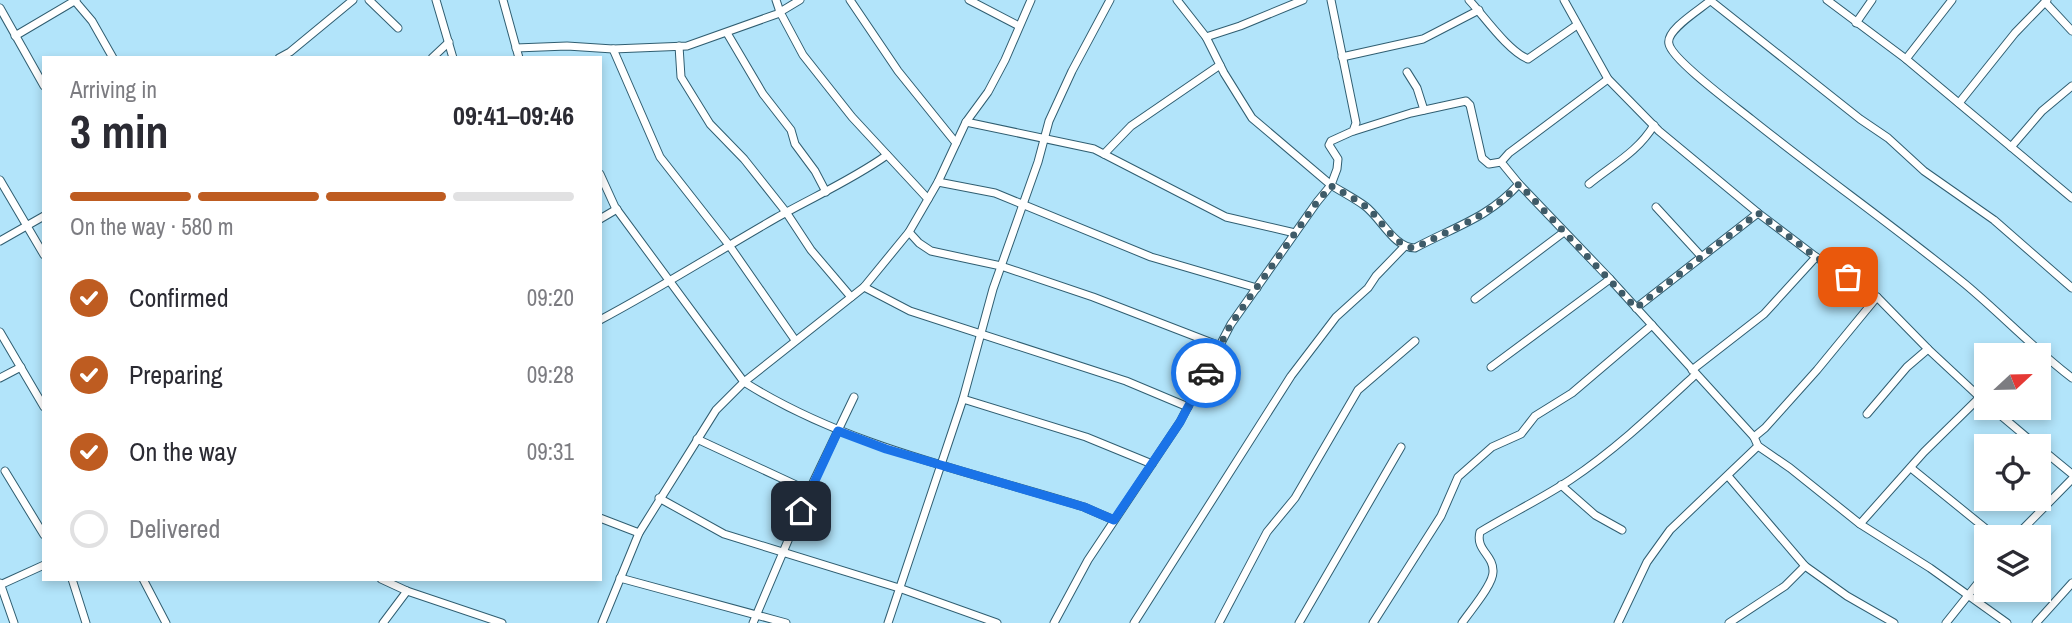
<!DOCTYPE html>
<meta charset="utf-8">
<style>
:root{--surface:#fff;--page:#f2f2f3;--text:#2b2b33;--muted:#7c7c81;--line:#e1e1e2;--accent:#be5c21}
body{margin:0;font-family:"Archivo Narrow",sans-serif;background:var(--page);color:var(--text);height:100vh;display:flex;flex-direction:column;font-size:26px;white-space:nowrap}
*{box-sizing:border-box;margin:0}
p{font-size:23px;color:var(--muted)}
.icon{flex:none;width:38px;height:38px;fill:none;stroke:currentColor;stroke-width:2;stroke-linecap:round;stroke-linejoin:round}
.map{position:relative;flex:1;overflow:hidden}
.panel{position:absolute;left:42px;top:56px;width:560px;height:525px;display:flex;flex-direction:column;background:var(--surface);border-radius:0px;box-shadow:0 4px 10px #0003}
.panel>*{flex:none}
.needle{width:46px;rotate:68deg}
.fabs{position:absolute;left:1974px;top:343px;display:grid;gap:14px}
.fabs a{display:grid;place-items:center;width:77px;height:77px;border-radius:0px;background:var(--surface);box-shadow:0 4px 10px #0003;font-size:35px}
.pin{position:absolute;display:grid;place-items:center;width:60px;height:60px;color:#fff;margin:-30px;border-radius:14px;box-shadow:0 4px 10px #0006}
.courier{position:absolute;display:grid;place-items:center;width:70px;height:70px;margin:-35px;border:5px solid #1a73e8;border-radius:50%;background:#fff;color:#222;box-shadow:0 2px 9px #0007}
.overview em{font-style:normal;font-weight:800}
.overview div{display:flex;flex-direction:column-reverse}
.overview{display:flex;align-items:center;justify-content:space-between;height:119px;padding:0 28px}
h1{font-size:46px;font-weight:800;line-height:52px}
.bar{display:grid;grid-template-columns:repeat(4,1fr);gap:10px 7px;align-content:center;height:84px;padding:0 28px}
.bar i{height:9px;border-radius:5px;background:var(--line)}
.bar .selected{background:var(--accent)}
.bar p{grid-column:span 4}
ol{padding:0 28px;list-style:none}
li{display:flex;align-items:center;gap:21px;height:77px}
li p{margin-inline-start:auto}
li .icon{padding:7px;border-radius:50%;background:var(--accent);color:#fff;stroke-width:4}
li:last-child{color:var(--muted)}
li i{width:38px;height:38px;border:4px solid var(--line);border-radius:50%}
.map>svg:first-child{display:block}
</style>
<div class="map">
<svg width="2072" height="623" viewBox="0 0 2072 623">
<rect width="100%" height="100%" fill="#b2e4fa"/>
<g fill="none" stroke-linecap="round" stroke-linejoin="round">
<!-- street casing -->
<g stroke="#305e71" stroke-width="9">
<g id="street">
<path d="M369,0L398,28"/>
<path d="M436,0L453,58"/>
<path d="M503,0L519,58"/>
<path d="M800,0L780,12L803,55L852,117L928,199"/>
<path d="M850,0L898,71L956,143"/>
<path d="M969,0L1019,26"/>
<path d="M1331,0L1356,123L1353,131L1331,141L1329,145L1338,159L1337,169L1331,185C1342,192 1354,198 1365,206C1381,218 1394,248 1415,248C1454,227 1488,218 1519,184"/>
<path d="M1469,0C1484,16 1508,51 1528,59L1577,25"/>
<path d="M1564,0L1608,79L1659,131L1758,213L1816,257L1877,297L1928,349L1986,403"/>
<path d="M1711,0C1701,9 1665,30 1669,44C1672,60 1735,106 1751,119C1821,175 1895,227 1965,284C2001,314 2034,349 2072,378"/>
<path d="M1827,0L1906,59L2072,198"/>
<path d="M75,1L92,21L113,58"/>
<path d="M1711,1L1860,119L1888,138L1924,171L1994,220L2072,288"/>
<path d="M2045,2L2072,31"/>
<path d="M0,8L44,86"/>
<path d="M1856,23L1872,0"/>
<path d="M727,33L763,94L791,130L795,144L815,171L826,192"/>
<path d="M15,36L76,0"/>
<path d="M1206,37L1240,26L1303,0"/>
<path d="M679,46L681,77L710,124L744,159L786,212L811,250L851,297"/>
<path d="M516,48L567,46L613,49L687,46L777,14L780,12L776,0"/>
<path d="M613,49L660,157L729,245L795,340"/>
<path d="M1342,57L1423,39L1479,10"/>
<path d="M279,58L290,52L353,0"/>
<path d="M432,58L449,42"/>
<path d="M1906,59L1952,0"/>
<path d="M1407,72L1417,88L1424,110"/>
<path d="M1608,79L1509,153L1501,162L1519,184L1610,279L1754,437L1758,446L1790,468L1860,524L1930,568L2007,623"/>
<path d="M1959,103L2015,33L2047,0"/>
<path d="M966,122L1094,149L1226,217L1295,233"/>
<path d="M1354,131L1411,113L1466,101L1470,105L1482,158L1489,164L1501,162"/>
<path d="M2011,147L2042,111L2072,86"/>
<path d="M1104,154L1131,126L1220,65"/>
<path d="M600,174L615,207L744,382C847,447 969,471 1084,507L1114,520"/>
<path d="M0,180L44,255"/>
<path d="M938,182L995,193L1151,257L1257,288"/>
<path d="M1589,184C1612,165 1638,152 1654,125"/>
<path d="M1656,207L1701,256"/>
<path d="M600,219L617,209"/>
<path d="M909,232L919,243L931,251L1001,266L1093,297L1220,346"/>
<path d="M0,241L44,216"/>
<path d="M864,287L910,311L1126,381L1188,407"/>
<path d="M1475,299L1564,232"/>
<path d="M1636,308L1758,213"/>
<path d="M600,320C660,288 717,252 776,218C813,197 852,180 887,155"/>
<path d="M0,332L44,407"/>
<path d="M1491,367L1610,279"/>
<path d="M1692,370L1764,314L1816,257"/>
<path d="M0,378L21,367"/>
<path d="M963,399L1086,437L1152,464"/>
<path d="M1992,408L2037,446"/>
<path d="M1867,414L1907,367L1928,349"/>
<path d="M1754,437L1765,428L1817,370L1877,297"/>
<path d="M697,439L809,491"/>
<path d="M2039,447L2072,474"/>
<path d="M1911,468L1996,537"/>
<path d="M5,471L44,535"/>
<path d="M1728,476L1805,566L1847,596L1894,623"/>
<path d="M1561,485L1595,515L1622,530"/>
<path d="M659,498L724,534L899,588L997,623"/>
<path d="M600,518L639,533"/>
<path d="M1860,524L1924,452L1980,397"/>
<path d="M2015,537L2072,479"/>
<path d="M620,578L786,623"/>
<path d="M72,579L86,623"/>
<path d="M143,579L166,623"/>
<path d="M381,579L407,591L502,623"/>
<path d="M0,583L14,623"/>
<path d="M0,585L44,565"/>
<path d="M383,623L407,591"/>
<path d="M602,623L639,533L716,410L744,382L864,287L909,232L938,182L966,122L988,92L1005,60L1031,0"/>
<path d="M753,623L809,491L854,397"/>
<path d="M888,623L963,399L993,289L1038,162L1049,121L1072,71L1110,0"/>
<path d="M1054,623L1088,560L1180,422L1231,324L1317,202L1331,185L1252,118L1224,73L1206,37L1177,0"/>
<path d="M1134,623L1291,376L1336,317L1368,288L1376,276L1404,247"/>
<path d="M1219,623L1267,532L1295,498L1358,390L1415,341"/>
<path d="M1299,623L1401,447"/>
<path d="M1373,623L1441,516L1458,477L1492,447L1521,434L1535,416L1572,393L1652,325"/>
<path d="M1462,623C1470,611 1493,585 1493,572C1494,555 1475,550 1480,532C1510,514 1541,499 1570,480C1615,450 1655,412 1695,375"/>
<path d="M1618,623L1647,562L1670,530L1758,446"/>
<path d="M1729,623L1785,586L1805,566"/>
<path d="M1946,623L1986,573"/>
<path d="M2036,623L2072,583"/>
</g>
</g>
<!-- street -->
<use href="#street" stroke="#fff" stroke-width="7"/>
</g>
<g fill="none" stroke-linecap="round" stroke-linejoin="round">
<!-- done -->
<path stroke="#3f5b68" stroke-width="7" stroke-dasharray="0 12.6" d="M1206,373L1231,324L1317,202L1331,186C1342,192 1354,198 1365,206C1381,218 1394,247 1415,248C1454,227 1488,218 1519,184L1636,308L1758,213L1816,257L1848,277"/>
<!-- route -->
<path stroke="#1a73e8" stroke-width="9" d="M801,511L838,431L886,449L1084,507L1114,520L1180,422L1206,373"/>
</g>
</svg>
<div class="fabs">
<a><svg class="needle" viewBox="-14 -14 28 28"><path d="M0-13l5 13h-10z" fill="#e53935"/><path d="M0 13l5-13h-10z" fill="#7c7c81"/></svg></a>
<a><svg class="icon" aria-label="locate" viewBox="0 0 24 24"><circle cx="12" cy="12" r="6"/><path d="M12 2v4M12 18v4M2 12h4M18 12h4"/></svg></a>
<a><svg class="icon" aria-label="layers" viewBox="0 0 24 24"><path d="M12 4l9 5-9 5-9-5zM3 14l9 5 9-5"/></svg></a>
</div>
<div class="pin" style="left:1848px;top:277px;background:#ea580c"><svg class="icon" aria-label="bag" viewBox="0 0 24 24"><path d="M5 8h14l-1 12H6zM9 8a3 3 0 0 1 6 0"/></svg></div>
<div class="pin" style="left:801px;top:511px;background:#1f2937"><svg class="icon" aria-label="home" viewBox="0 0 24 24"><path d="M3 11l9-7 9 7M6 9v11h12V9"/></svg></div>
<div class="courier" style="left:1206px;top:373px"><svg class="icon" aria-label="car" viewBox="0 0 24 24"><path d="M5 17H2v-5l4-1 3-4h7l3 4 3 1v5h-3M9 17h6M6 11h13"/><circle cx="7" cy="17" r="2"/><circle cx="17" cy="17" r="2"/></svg></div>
<section class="panel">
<div class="overview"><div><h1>3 min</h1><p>Arriving in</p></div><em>09:41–09:46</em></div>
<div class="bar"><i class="selected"></i><i class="selected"></i><i class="selected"></i><i></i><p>On the way · 580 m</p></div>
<ol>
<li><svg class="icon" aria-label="check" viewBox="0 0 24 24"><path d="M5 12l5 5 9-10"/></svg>Confirmed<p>09:20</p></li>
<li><svg class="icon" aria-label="check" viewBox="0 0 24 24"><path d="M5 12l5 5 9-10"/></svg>Preparing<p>09:28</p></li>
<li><svg class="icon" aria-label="check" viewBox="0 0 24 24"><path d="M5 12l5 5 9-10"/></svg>On the way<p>09:31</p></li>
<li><i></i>Delivered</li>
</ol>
</section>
</div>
